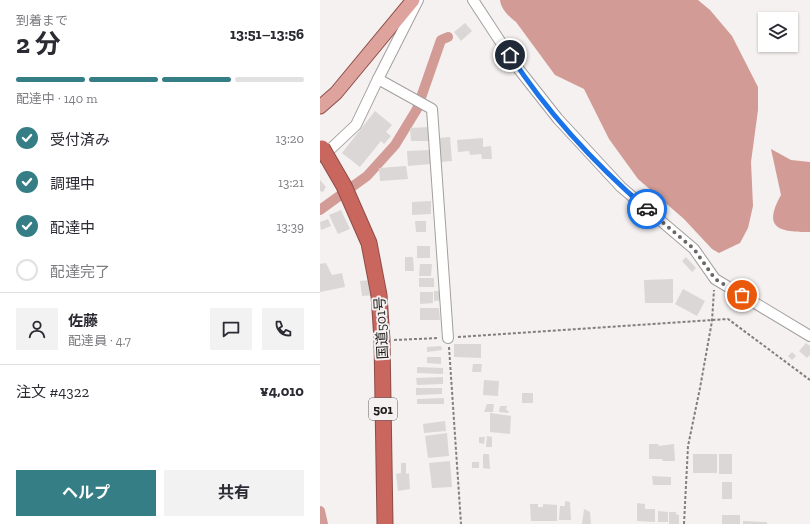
<!DOCTYPE html>
<html lang="ja">
<meta charset="utf-8">
<style>
:root{--surface:#fff;--page:#f2f2f3;--text:#2b2b33;--muted:#7c7c81;--line:#e1e1e2;--accent:#367e86}
body{margin:0;font-family:"Zilla Slab","Noto Sans JP",serif;background:var(--page);color:var(--text);height:100vh;display:flex;flex-direction:column;font-size:15px;white-space:nowrap}
*{box-sizing:border-box;margin:0}
p{font-size:13px;color:var(--muted)}
.icon{flex:none;width:22px;height:22px;fill:none;stroke:currentColor;stroke-width:2;stroke-linecap:round;stroke-linejoin:round}
.map{position:relative;flex:1;overflow:hidden}
.details{display:flex;flex-direction:column;background:var(--surface);width:320px}
.details>*{flex:none}
.fabs{position:absolute;left:438px;top:12px;display:grid;gap:8px}
.fabs a{display:grid;place-items:center;width:40px;height:40px;border-radius:0px;background:var(--surface);box-shadow:0 1px 3px #0004;font-size:20px}
.pin{position:absolute;display:grid;place-items:center;width:34px;height:34px;color:#fff;margin:-17px;border:2px solid #fff;border-radius:50%;box-shadow:0 1px 4px #0007}
.courier{position:absolute;display:grid;place-items:center;width:40px;height:40px;margin:-20px;border:3px solid #1a73e8;border-radius:50%;background:#fff;color:#222;box-shadow:0 1px 5px #0007}
.summary em{font-style:normal;font-weight:700}
.summary div{display:flex;flex-direction:column-reverse}
.summary{display:flex;align-items:center;justify-content:space-between;height:68px;padding:0 16px}
h1{font-size:26px;font-weight:700;line-height:30px}
.bar{display:grid;grid-template-columns:repeat(4,1fr);gap:6px 4px;align-content:center;height:48px;padding:0 16px}
.bar i{height:5px;border-radius:3px;background:var(--line)}
.bar .on{background:var(--accent)}
.bar p{grid-column:span 4}
.line{display:flex;align-items:center;gap:10px;padding:0 16px;border-top:1px solid var(--line)}
.line div{flex:1}
.round{display:grid;place-items:center;flex:none;width:42px;height:42px;border-radius:0px;background:var(--page)}
ol{padding:0 16px;list-style:none}
li{display:flex;align-items:center;gap:12px;height:44px}
li p{margin-inline-start:auto}
li .icon{padding:4px;border-radius:50%;background:var(--accent);color:#fff;stroke-width:4}
li:last-child{color:var(--muted)}
li i{width:22px;height:22px;border:2px solid var(--line);border-radius:50%}
.cta{display:flex;gap:8px;margin-top:auto;padding:8px 16px}
.cta a{flex:1;height:46px;border-radius:0px;background:var(--accent);color:#fff;font-size:16px;font-weight:700;line-height:46px;text-align:center}
.cta a+a{background:var(--page);color:var(--text)}
main{display:flex;flex:1;min-height:0}
.map>svg:first-child{display:block}
</style>
<main>
<section class="details">
<div class="summary"><div><h1>2 分</h1><p>到着まで</p></div><em>13:51–13:56</em></div>
<div class="bar"><i class="on"></i><i class="on"></i><i class="on"></i><i></i><p>配達中 · 140 m</p></div>
<ol>
<li><svg class="icon" aria-label="check" viewBox="0 0 24 24"><path d="M5 12l5 5 9-10"/></svg>受付済み<p>13:20</p></li>
<li><svg class="icon" aria-label="check" viewBox="0 0 24 24"><path d="M5 12l5 5 9-10"/></svg>調理中<p>13:21</p></li>
<li><svg class="icon" aria-label="check" viewBox="0 0 24 24"><path d="M5 12l5 5 9-10"/></svg>配達中<p>13:39</p></li>
<li><i></i>配達完了</li>
</ol>
<div class="line" style="height:72px"><a class="round"><svg class="icon" aria-label="person" viewBox="0 0 24 24"><circle cx="12" cy="8" r="4"/><path d="M4 21q1-7 8-7t8 7"/></svg></a><div><b>佐藤</b><p>配達員 · 4.7</p></div><a class="round"><svg class="icon" aria-label="chat" viewBox="0 0 24 24"><path d="M4 5h16v11H9l-5 4z"/></svg></a><a class="round"><svg class="icon" aria-label="phone" viewBox="0 0 24 24"><path d="M5 4h4l2 5-3 2q2 4 5 5l2-3 5 2v4C11 20 4 13 5 4z"/></svg></a></div>
<div class="line" style="height:52px"><div>注文 #4322</div><b>¥4,010</b></div>
<div class="cta"><a>ヘルプ</a><a>共有</a></div>
</section>
<div class="map">
<svg width="490" height="524" viewBox="0 0 490 524">
<rect width="100%" height="100%" fill="#f5f1f0"/>
<!-- water -->
<g fill="#d29b95">
<path d="M180,0H378L390,10L412,36L438,87V110L431,162L433,206L428,228L420,243L399,253L392,249L364,219L318,179L289,139L264,89L235,75L196,22C189,17 181,9 180,0Z"/>
<path d="M451,149L471,160L490,162V232C460,232 442,229 461,195Z"/>
</g>
<g fill="none" stroke-linecap="round" stroke-linejoin="round">
<!-- canal -->
<g stroke="#d29b95" stroke-width="10">
<path d="M0,210L47,176L75,145L97,109L121,40L128,37"/>
<path d="M0,511L3,524"/>
</g>
</g>
<!-- building -->
<g fill="#dbd7d7">
<path d="M145,23L152,31L141,41L134,32Z"/>
<path d="M55,111L72,125L66,132L71,136L64,144L61,141L40,167L22,153Z"/>
<path d="M110,127V141H91L90,128Z"/>
<path d="M130,137L132,161L120,162L118,138Z"/>
<path d="M163,138V147L171,146L172,159H162L161,154L150,155L149,151L138,152L137,140Z"/>
<path d="M110,150L111,164L88,166L87,151Z"/>
<path d="M86,166L88,179L60,181L59,168Z"/>
<path d="M0,180L6,187L3,192L0,191Z"/>
<path d="M111,201V214L92,215V202Z"/>
<path d="M21,210L30,229L18,234L9,215Z"/>
<path d="M8,219L11,226L1,230L0,222Z"/>
<path d="M95,221H106V232H96Z"/>
<rect x="97" y="246" width="13" height="12"/>
<path d="M85,257H93L94,271H85Z"/>
<path d="M366,257L376,268L372,272L362,261Z"/>
<path d="M6,263L12,275L22,273L25,287L0,292V264Z"/>
<path d="M100,264H112L111,276H99Z"/>
<rect x="99" y="278" width="15" height="9"/>
<path d="M353,279V303H325L324,280Z"/>
<path d="M52,280L54,295L42,296L40,281Z"/>
<path d="M363,289L385,301L377,316L355,304Z"/>
<path d="M114,291H122L123,300L114,301Z"/>
<path d="M100,292H113V303L100,304Z"/>
<path d="M100,308H119L120,320H100Z"/>
<path d="M486,343L490,346V355L487,358L479,351Z"/>
<path d="M134,344H161V358L134,357Z"/>
<path d="M121,346L122,350L107,352V347Z"/>
<path d="M472,352L476,356L472,360L468,356Z"/>
<path d="M107,357H121V364L107,363Z"/>
<path d="M153,364H162L161,372H152Z"/>
<path d="M97,367L123,368V374L97,373Z"/>
<path d="M123,377V384L97,385L96,378Z"/>
<path d="M164,380L179,381L178,396L163,395Z"/>
<path d="M96,388H122V394L96,395Z"/>
<rect x="202" y="393" width="11" height="10"/>
<path d="M124,398V404H97V399Z"/>
<path d="M167,404H174L173,412H164Z"/>
<path d="M180,406H187L186,410L189,411L188,413L179,412Z"/>
<path d="M170,413L191,416L190,434L170,432Z"/>
<path d="M125,421L126,431L104,433L103,424Z"/>
<path d="M127,433L129,456L108,458L105,436Z"/>
<path d="M167,436L172,437V447H166Z"/>
<path d="M159,437H165L164,444L159,443Z"/>
<path d="M329,444H338L339,446L354,444L355,461H343L342,459H329Z"/>
<path d="M163,454H169L170,469L163,468Z"/>
<rect x="373" y="454" width="24" height="19"/>
<rect x="399" y="454" width="13" height="20"/>
<path d="M130,461L132,487L112,488L109,463Z"/>
<rect x="152" y="462" width="7" height="6"/>
<path d="M81,463H86V474L89,473L90,489L78,491L76,474L81,473Z"/>
<path d="M332,476L351,477V485H333Z"/>
<rect x="402" y="482" width="10" height="17"/>
<path d="M245,501L250,502L251,520H239L240,506H245Z"/>
<path d="M317,503L325,504V509H335V522L317,521Z"/>
<path d="M210,504H218V507H223V504L237,505V521H211Z"/>
<path d="M264,509L270,512L271,524H262Z"/>
<path d="M338,511L348,512V522H338Z"/>
<path d="M349,512H356V514L359,515V524H349Z"/>
<rect x="402" y="515" width="18" height="9"/>
<path d="M423,521L447,522V524H423Z"/>
</g>
<g fill="none" stroke-linecap="round" stroke-linejoin="round">
<!-- minor casing -->
<g stroke="#a39f9e" stroke-width="12">
<g id="minor">
<path d="M153,0L197,67L238,119L301,187L374,249L395,279L490,336"/>
<path d="M58,79L98,0"/>
<path d="M2,157L36,125L58,79L112,109L128,338"/>
</g>
</g>
<!-- major casing -->
<g stroke="#8d4c47" stroke-width="15">
<path id="major" d="M0,107L16,93L93,0"/>
</g>
<!-- highway casing -->
<g stroke="#8d4c47" stroke-width="17">
<path id="highway" d="M59,295L62,340L65,524"/>
</g>
<!-- path -->
<g stroke="#817f7e" stroke-width="2" stroke-dasharray="3 2" stroke-linecap="butt">
<path d="M138,337L408,319L490,380"/>
<path d="M74,340L119,338"/>
<path d="M129,347L141,524"/>
<path d="M364,524L368,446L380,388L392,321L394,290"/>
</g>
<!-- minor -->
<use href="#minor" stroke="#fff" stroke-width="10"/>
<!-- major -->
<use href="#major" stroke="#dfa39e" stroke-width="13"/>
<!-- highway -->
<use href="#highway" stroke="#c9665e" stroke-width="15"/>
<!-- highway-bridge casing -->
<g stroke="#8d4c47" stroke-width="17" stroke-linecap="butt">
<path id="highway-bridge" d="M2,148L24,186L49,243L59,295"/>
</g>
<!-- highway-bridge -->
<use href="#highway-bridge" stroke="#c9665e" stroke-width="15"/>
</g>
<g fill="none" stroke-linecap="round" stroke-linejoin="round">
<!-- done -->
<path stroke="#696767" stroke-width="4" stroke-dasharray="0 7.2" d="M327,209L374,249L395,279L422,295"/>
<!-- route -->
<path stroke="#1a73e8" stroke-width="5" d="M190,55C227,112 276,165 327,209"/>
</g>
<g text-anchor="middle" stroke-width="4" stroke-linejoin="round" paint-order="stroke">
<!-- shield labels -->
<rect fill="#f5f1f0" stroke="#5e5d5c" stroke-width="1" x="49" y="398" width="28" height="22" rx="3"/>
<g font-size="13" font-weight="bold" fill="#1e1d1d">
<text x="63" y="414">501</text>
</g>
<!-- street labels -->
<g font-size="14" fill="#1e1d1d" stroke="#f5f1f0">
<text transform="translate(61 328) rotate(-93)" y="5">国道501号</text>
</g>
</g>
</svg>
<div class="fabs">
<a><svg class="icon" aria-label="layers" viewBox="0 0 24 24"><path d="M12 4l9 5-9 5-9-5zM3 14l9 5 9-5"/></svg></a>
</div>
<div class="pin" style="left:422px;top:295px;background:#ea580c"><svg class="icon" aria-label="bag" viewBox="0 0 24 24"><path d="M5 8h14l-1 12H6zM9 8a3 3 0 0 1 6 0"/></svg></div>
<div class="pin" style="left:190px;top:55px;background:#1f2937"><svg class="icon" aria-label="home" viewBox="0 0 24 24"><path d="M3 11l9-7 9 7M6 9v11h12V9"/></svg></div>
<div class="courier" style="left:327px;top:209px"><svg class="icon" aria-label="car" viewBox="0 0 24 24"><path d="M5 17H2v-5l4-1 3-4h7l3 4 3 1v5h-3M9 17h6M6 11h13"/><circle cx="7" cy="17" r="2"/><circle cx="17" cy="17" r="2"/></svg></div>
</div>
</main>
